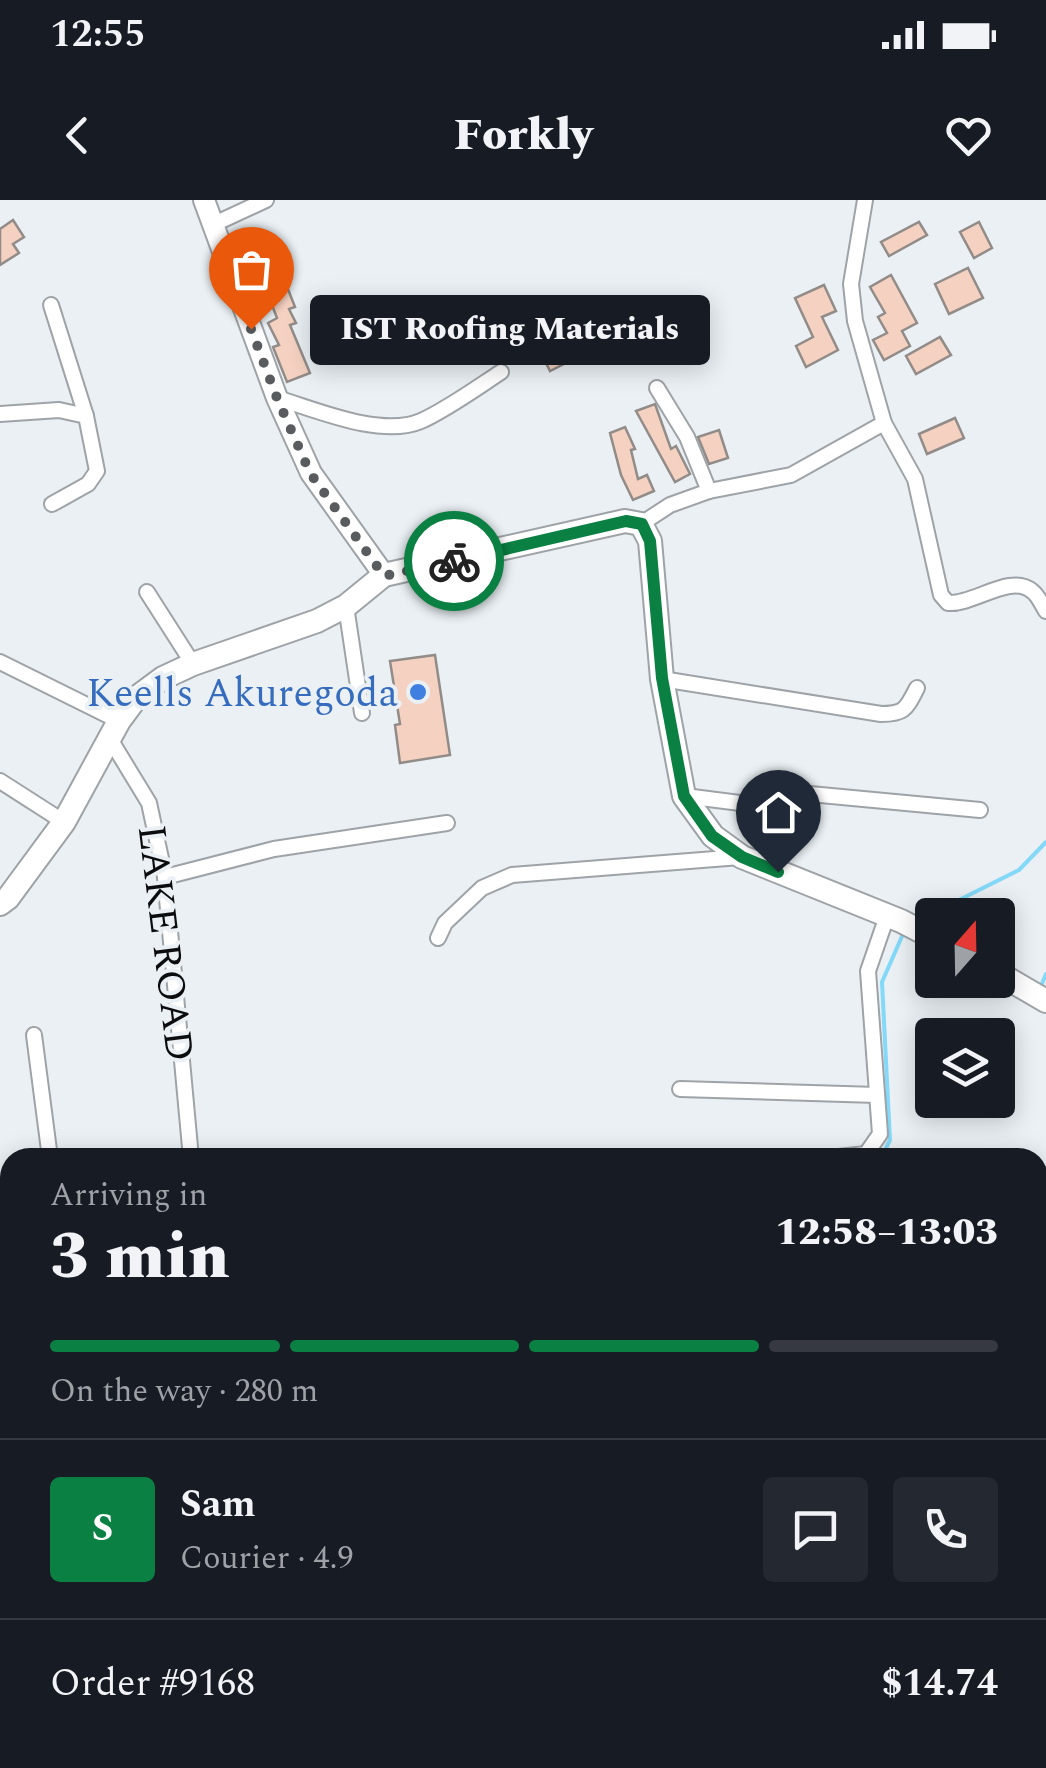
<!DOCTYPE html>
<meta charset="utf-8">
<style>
:root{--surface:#171b24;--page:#242831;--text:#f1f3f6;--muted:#9ea1a6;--line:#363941;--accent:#0b8043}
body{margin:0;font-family:Spectral,serif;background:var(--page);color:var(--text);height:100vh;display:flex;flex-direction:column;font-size:38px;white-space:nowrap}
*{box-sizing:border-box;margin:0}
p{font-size:32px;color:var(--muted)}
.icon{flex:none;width:55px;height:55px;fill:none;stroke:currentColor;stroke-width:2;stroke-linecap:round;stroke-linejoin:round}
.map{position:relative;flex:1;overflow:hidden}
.sheet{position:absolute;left:0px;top:948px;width:1048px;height:622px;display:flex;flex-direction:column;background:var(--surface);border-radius:30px 30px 0 0;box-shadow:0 5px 25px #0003}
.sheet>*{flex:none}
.needle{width:65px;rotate:20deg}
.tools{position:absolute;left:915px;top:698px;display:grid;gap:20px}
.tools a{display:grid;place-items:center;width:100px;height:100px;border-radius:10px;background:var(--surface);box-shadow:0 5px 25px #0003;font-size:50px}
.pin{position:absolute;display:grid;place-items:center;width:85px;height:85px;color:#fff;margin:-102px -42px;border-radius:50% 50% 50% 0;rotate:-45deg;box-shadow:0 0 10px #0007}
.pin .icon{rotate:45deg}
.courier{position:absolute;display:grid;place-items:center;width:100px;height:100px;margin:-50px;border:8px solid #0b8043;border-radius:50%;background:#fff;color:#222;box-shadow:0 2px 12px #0007}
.bubble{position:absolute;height:70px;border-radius:10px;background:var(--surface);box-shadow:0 5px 25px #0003;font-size:32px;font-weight:800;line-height:70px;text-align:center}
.headline em{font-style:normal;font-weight:800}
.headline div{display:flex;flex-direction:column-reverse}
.headline{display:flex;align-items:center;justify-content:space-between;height:170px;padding:0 50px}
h1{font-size:65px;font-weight:800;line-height:75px}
.bar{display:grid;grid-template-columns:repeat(4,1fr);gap:15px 10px;align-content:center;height:120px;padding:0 50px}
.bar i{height:12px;border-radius:8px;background:var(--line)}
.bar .selected{background:var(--accent)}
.bar p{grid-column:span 4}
.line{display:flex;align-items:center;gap:25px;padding:0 50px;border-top:2px solid var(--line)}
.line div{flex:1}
.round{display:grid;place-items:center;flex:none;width:105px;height:105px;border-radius:10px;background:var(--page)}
.status{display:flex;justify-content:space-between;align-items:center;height:70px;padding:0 50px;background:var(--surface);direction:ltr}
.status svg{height:28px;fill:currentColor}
header{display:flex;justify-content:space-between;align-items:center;height:130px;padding:0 50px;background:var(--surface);font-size:45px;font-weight:800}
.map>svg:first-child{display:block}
</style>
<div class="status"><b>12:55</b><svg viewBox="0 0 49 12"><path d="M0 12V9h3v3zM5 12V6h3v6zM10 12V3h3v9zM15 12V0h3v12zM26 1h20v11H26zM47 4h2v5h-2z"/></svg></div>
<header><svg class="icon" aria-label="back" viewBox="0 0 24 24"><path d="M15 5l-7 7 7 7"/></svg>Forkly<svg class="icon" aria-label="heart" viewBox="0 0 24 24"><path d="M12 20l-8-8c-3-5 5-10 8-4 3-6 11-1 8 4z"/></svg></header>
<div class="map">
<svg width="1046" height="1568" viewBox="0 0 1046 1568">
<rect width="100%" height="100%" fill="#eaf0f4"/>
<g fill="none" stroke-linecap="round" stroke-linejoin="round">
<!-- stream -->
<g stroke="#83d9f7" stroke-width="4">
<path d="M921,719L1019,670L1046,642"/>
<path d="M1041,786L1046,774"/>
<path d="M881,958L890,940L882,782L903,734"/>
<path d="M1038,1282L1046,1229"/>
<path d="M830,1568L832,1560"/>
</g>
<!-- canal -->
<path stroke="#83d9f7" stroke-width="15" d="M1038,1539L1046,1555"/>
</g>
<!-- building -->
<g fill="#f4d1c0" stroke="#928c89" stroke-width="2.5">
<path d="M13,20L24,37L13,44L19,53L0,65V29Z"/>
<path d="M919,22L927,35L889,56L881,42Z"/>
<path d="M979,22L992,48L974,58L960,32Z"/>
<path d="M968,68L983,98L949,114L935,84Z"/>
<path d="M282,74L295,107L289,109L296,123L290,125L310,173L287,182L273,147L279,145L268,123L277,118L263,82Z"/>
<path d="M891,75L917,123L902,131L910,146L884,160L873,140L887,133L878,117L885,113L870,87Z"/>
<path d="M824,85L836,111L822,117L838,150L806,167L796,146L813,137L795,98Z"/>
<path d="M588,116L603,144L550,171L542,155L575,138L568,126Z"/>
<path d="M940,137L951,155L916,174L906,156Z"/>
<path d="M655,204L671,249L676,246L690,274L675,282L636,211Z"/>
<path d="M955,218L964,238L927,254L919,234Z"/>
<path d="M625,227L635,249L631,250L638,279L647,275L654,291L633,300L621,275L610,233Z"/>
<path d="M719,230L728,258L709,264L698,237Z"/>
<path d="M435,455L450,555L400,563L395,525L400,524L390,461Z"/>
</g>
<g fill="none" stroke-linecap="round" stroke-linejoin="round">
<!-- street casing -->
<g stroke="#9ea3a7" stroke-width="18">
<g id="street">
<path d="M865,0L851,84L855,121L884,223L915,279L941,395L948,403C974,405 1010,373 1032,391C1038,395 1042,405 1046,411"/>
<path d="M212,25L266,0"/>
<path d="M51,105L86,216"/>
<path d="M657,188L687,237L709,291"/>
<path d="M277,198C317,210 381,238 421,221C446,210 478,187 501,172"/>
<path d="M0,214L59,210L86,216L97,271L88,284L52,304"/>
<path d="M641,324L670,305L709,291L791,275L884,223"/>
<path d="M147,392L193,464"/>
<path d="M346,406L362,513"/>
<path d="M0,462L119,521"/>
<path d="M662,479L881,514C905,514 906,509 917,488"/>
<path d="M110,539L149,603L165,677L191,958"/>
<path d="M0,581L64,622"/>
<path d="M685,596L764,606L810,594L980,610"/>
<path d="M165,677L274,649L447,623"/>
<path d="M438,738L445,723L482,688L512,675L740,657"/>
<path d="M34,835L50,958"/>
<path d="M680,889L877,895"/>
<path d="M829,958L866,954L880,934L868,771L887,716"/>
<path d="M0,984L10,985"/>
<path d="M0,1289L10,1304"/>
<path d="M0,1324L10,1320"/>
<path d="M472,1560L477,1568"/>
<path d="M51,1568L53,1560"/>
<path d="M285,1568L310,1560"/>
<path d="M608,1568L615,1560"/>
</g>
</g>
<!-- secondary casing -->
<g stroke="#9ea3a7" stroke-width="24">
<path id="secondary" d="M204,0L277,198L311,273L384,375"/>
</g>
<!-- primary casing -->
<g stroke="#9ea3a7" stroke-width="26">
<g id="primary">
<path d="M0,704L8,698L64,622L119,521L136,498L163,478L193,464L317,421L346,406L384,375L625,321L641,324L650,341L662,479L684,596L713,636L742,657L901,721L932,737"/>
<path d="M998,773L1046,801"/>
</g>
</g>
<!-- street -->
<use href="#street" stroke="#fff" stroke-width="14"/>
<!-- secondary -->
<use href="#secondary" stroke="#fff" stroke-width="20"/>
<!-- primary -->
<use href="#primary" stroke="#fff" stroke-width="22"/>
</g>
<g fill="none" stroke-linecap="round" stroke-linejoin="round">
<!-- done -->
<path stroke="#595c5e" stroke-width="10" stroke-dasharray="0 18" d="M251,129L277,198L310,273L384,376L454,361"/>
<!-- route -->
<path stroke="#0b8043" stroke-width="12" d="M454,361L626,321L642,324L650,341L662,478L684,596L712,636L742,657L778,672"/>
</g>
<!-- markers -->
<circle fill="#3f7fe0" stroke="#eaf0f4" stroke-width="4" cx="418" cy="492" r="10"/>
<g text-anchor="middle" stroke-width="8" stroke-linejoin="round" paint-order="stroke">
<!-- shop labels -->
<g font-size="40" fill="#366cbe" stroke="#eaf0f4" text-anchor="end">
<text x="398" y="506">Keells Akuregoda</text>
</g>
<!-- street labels -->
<g font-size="40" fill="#0b0c0e" stroke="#eaf0f4">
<text transform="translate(167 743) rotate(83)" y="14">LAKE ROAD</text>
</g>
</g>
</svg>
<div class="tools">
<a><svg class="needle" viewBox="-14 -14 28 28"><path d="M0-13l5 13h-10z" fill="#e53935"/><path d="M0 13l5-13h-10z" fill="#9ea1a6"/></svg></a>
<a><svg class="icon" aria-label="layers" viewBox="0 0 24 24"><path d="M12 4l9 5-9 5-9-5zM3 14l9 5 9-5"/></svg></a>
</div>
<div class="pin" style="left:251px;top:129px;background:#ea580c"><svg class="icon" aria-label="bag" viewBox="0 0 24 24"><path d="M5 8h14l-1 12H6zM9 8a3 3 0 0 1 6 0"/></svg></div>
<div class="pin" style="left:778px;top:672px;background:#1f2937"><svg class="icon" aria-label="home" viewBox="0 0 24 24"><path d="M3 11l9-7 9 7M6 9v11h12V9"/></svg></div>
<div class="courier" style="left:454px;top:361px"><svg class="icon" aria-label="bike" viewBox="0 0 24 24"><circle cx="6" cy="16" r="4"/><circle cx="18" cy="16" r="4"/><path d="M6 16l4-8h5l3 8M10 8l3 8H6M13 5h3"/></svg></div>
<div class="bubble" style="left:310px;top:95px;width:400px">IST Roofing Materials</div>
<section class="sheet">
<div class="headline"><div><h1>3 min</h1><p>Arriving in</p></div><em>12:58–13:03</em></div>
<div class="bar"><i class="selected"></i><i class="selected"></i><i class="selected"></i><i></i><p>On the way · 280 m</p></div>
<div class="line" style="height:180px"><b class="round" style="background:var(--accent);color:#fff">S</b><div><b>Sam</b><p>Courier · 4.9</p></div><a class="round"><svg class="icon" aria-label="chat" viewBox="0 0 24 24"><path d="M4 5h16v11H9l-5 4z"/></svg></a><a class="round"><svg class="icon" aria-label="phone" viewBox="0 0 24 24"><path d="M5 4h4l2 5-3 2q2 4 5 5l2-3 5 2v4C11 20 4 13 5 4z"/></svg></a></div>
<div class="line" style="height:130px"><div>Order #9168</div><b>$14.74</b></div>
</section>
</div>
